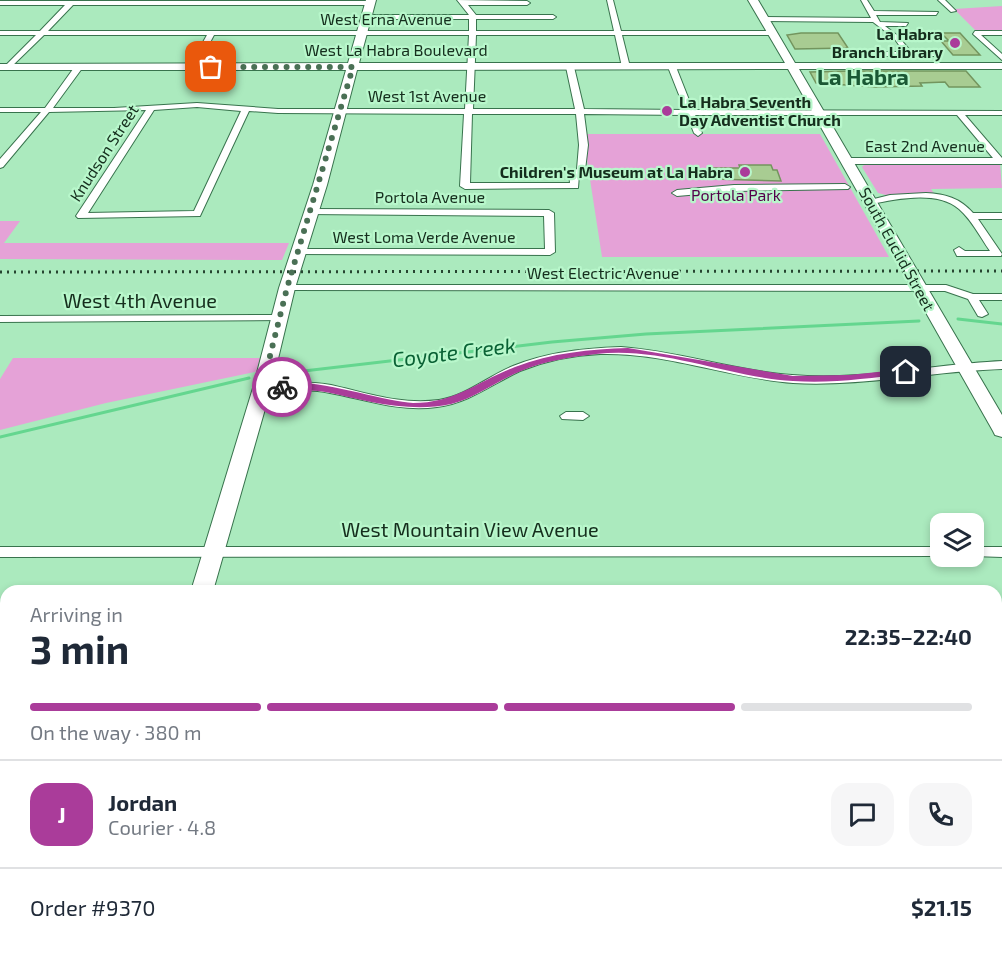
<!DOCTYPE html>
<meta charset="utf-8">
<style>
:root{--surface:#fff;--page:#f6f6f7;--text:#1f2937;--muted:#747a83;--line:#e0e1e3;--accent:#aa3c9a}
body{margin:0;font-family:"Exo 2",sans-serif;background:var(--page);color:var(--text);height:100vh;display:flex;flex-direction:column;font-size:22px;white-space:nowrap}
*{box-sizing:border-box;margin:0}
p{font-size:20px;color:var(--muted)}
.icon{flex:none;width:33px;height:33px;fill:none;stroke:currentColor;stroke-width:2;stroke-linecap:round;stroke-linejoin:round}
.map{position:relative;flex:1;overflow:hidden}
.details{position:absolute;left:0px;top:585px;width:1002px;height:372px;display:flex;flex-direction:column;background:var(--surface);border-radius:18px 18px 0 0;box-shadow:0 3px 9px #0003}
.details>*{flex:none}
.controls{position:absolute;left:930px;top:513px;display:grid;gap:12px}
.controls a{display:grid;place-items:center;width:54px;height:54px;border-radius:12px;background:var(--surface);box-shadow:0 3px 9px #0003;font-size:30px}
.pin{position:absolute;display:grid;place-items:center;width:51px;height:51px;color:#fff;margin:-26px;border-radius:12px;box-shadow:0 3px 9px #0006}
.courier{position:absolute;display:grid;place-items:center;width:60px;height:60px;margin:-30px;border:4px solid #aa3c9a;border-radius:50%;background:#fff;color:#222;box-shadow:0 2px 8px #0007}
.overview em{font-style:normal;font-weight:700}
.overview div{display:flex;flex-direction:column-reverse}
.overview{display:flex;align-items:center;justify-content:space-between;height:102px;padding:0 30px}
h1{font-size:39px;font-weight:700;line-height:45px}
.bar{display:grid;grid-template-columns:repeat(4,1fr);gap:9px 6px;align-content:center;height:72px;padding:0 30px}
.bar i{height:8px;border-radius:4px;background:var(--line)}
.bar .current{background:var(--accent)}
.bar p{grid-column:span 4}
.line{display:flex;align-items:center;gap:15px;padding:0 30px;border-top:2px solid var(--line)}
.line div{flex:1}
.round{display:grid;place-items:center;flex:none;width:63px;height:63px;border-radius:18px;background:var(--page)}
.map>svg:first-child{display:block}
</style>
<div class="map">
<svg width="1002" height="957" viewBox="0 0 1002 957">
<rect width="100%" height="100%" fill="#abeabe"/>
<!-- green -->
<g fill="#e5a2d7">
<path d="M1002,6V32H977L954,9Z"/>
<path d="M583,134H820L889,257H602Z"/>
<path d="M1000,163L1002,188L931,189L935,195L890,196L878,193L862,167L865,164Z"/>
<path d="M0,221H20L4,243H289L282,260L0,259Z"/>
<path d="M13,358H267L264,370L106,403L0,430V379Z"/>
</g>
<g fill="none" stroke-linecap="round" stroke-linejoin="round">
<!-- stream -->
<g stroke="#64d68f" stroke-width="3">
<path d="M958,319L1002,324"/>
<path d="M278,374L552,342L646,334L919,321"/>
<path d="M0,437L249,378"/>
</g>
</g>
<!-- building -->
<g fill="#a8cc92" stroke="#73955e" stroke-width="1.5">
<path d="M801,33H838L848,48L795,49L787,35Z"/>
<path d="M941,33H960L980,55H953L941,41H949Z"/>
<path d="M850,71H966L980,87H949L945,82L920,83L922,86L876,87L816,83L810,72Z"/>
<path d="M739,165H771L773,170H777L781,181L714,179L710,168H740Z"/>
</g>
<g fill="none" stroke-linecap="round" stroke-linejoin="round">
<!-- street casing -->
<g stroke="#38734d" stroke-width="2">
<g id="street">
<path d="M457,0L527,1L530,3L527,5H468L476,15H553L556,17L553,19H476V31H614L607,0H613L621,31H772L775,33L772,35H622L630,67L626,69L622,67L615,35H476L473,109H575L566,67L570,65L574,67L584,109L685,110L668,67L672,65L676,67L693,110L1002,111V115H965L1002,158V164H848L844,161L848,158H993L957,115H695L702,133L698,136L694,133L687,115L584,114L588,145L585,170L579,175L578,188L465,189L460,186L464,114L278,113L249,111L200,216L78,218L76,216L146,110L49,112L3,167L0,168V159L41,112H0V108H45L76,65L83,67L53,108H114L197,103L278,109H465L469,35H214L197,67L193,69L189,67L207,35H44L9,69H6V65L36,35H0V31H40L65,5H0V1H371L374,3L371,5H73L48,31H469V19H367L364,17L367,15H469ZM197,107L241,111L194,211L88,213L154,110ZM472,114H576L579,145L577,169L569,174L570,183H470Z"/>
<path d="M861,0H867L874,11L938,12L936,15H876L880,22L908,23L906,26H885L898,36L911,52H939V56H882V52H904L894,38L873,22L764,21L761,19L764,17L871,18Z"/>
<path d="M938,0H945L956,11L951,12Z"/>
<path d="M975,31H1002V35H981L1002,54V60L973,34Z"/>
<path d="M845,184L850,187L848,189L734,191L677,196L672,193L677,190L734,185Z"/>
<path d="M926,193C945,194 960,198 973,213H1002V219H978L1002,254L1001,256H957L954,250L959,247L965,251H990C980,237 972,220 959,209C937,190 897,199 871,204L866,201L890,195Z"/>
<path d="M310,209L549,210L554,213L555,252L550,255L294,254V250L298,249H545L544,216L307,214L305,212Z"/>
<path d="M287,285H946L973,294H1002V300H979L988,314L982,317L978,316L968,299L945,291L283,290V286Z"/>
<path d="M279,315L283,316V320L0,322V316Z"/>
<path d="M621,347C679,351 734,371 792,375C862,381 932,364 1002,361V369C933,371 863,387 793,383C728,378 666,352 600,354C574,355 545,361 520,371C492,384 469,403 437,407C399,412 367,400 330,393C308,388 285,391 262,392L256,388L262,384C285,383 308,381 331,385C367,393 400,405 439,400C466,396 488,376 513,366C547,352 585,348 621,347Z"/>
<path d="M566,412H583L589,416L583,420L562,419L560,416Z"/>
<path d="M0,547H940L941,556L0,557Z"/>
<path d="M974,547H1002V557L973,556Z"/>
<rect x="515" y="951" width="20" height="6"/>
<path d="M760,951H780L782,957H762Z"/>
</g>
</g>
<!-- secondary casing -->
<g stroke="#38734d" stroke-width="2">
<g id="secondary">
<path d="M366,0H376L359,63H785L748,0H758L795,63H1002V69H799L1002,415V437L995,435L993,431L788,69L357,70L327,185L295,288L271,388L213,591H191L253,388L279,288L313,185L346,70H0V64L348,63Z"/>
<rect x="0" y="730" width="6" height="20"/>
<rect x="996" y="743" width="6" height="20"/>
<rect x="0" y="754" width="6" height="20"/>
<path d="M83,951H113L111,957H81Z"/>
</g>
</g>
<!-- street -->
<use href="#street" fill="#fff" fill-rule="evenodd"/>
<!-- secondary -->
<use href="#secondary" fill="#fff" fill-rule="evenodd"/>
<!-- rail -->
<path stroke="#264430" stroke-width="3" stroke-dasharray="2 5" stroke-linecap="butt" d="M0,272L1002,271"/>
</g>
<!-- route -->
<path fill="#aa3c9a" d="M628,348L793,376L849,375L906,369L910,372L906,374C869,378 830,384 793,381C727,377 662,346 596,354C571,357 544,361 521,371C498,380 475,398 451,404C409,413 367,401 326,392C315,390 282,390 277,387C299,372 383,402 413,403C455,403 478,381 515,367C551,353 591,349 628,348Z"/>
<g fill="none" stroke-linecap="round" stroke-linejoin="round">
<!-- done -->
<path stroke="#4a7055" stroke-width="6" stroke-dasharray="0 10.8" d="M211,67H353L287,288L262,388L282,387"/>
</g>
<!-- markers -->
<g fill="#aa3c9a" stroke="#b8f7cb" stroke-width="2">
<circle cx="955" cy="43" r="6"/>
<circle cx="667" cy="111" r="6"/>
<circle cx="745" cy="172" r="6"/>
</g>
<g text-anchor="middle" stroke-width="4.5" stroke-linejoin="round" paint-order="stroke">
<!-- far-street labels -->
<g font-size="16" fill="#152e1d" stroke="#b8f7cb">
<text x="386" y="25">West Erna Avenue</text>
<text x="396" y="56">West La Habra Boulevard</text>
<text x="427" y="102">West 1st Avenue</text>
<text x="925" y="152">East 2nd Avenue</text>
<text transform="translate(104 153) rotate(-57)" y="6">Knudson Street</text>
<text x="430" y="203">Portola Avenue</text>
<text x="424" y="243">West Loma Verde Avenue</text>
<text transform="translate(897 249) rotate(61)" y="6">South Euclid Street</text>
<text x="603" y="279">West Electric Avenue</text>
</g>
<!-- far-poi labels -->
<g font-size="16" font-weight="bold" fill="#152e1d" stroke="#b8f7cb" text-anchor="end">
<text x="943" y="40">La Habra<tspan x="943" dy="18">Branch Library</tspan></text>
<text x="679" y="108" text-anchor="start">La Habra Seventh<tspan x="679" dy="18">Day Adventist Church</tspan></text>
<text x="733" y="178">Children's Museum at La Habra</text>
</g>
<!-- far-park labels -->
<g font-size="16" fill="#54004b" stroke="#b8f7cb">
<text x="736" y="201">Portola Park</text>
</g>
<!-- street labels -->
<g font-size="20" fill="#152e1d" stroke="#b8f7cb">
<text x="140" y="308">West 4th Avenue</text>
<text x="470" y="537">West Mountain View Avenue</text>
</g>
<!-- water labels -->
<g font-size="21" font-style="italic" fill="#096134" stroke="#b8f7cb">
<text transform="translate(454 353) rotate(-7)" y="7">Coyote Creek</text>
</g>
<!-- far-district labels -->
<g font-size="22" font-weight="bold" fill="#1a5834" stroke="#b8f7cb">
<text x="863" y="85">La Habra</text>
</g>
</g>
</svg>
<div class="controls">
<a><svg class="icon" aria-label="layers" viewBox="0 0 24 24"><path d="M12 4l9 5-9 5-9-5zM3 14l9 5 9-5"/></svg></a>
</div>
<div class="pin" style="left:211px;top:67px;background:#ea580c"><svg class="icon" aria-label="bag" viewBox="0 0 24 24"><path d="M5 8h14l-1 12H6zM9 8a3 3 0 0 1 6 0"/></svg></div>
<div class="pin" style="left:906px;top:372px;background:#1f2937"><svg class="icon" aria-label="home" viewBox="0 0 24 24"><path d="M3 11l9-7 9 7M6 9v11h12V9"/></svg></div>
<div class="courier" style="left:282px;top:387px"><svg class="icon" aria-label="bike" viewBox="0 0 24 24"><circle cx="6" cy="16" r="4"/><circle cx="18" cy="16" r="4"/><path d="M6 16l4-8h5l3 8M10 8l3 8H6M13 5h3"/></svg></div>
<section class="details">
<div class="overview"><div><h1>3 min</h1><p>Arriving in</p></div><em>22:35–22:40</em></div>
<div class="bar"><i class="current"></i><i class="current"></i><i class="current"></i><i></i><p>On the way · 380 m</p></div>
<div class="line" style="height:108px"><b class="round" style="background:var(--accent);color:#fff">J</b><div><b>Jordan</b><p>Courier · 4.8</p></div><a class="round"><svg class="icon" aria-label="chat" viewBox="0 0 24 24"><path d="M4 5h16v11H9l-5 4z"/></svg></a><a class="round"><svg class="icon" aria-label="phone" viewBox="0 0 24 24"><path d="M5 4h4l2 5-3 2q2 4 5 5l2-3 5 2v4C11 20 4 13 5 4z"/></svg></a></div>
<div class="line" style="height:78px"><div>Order #9370</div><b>$21.15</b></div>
</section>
</div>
